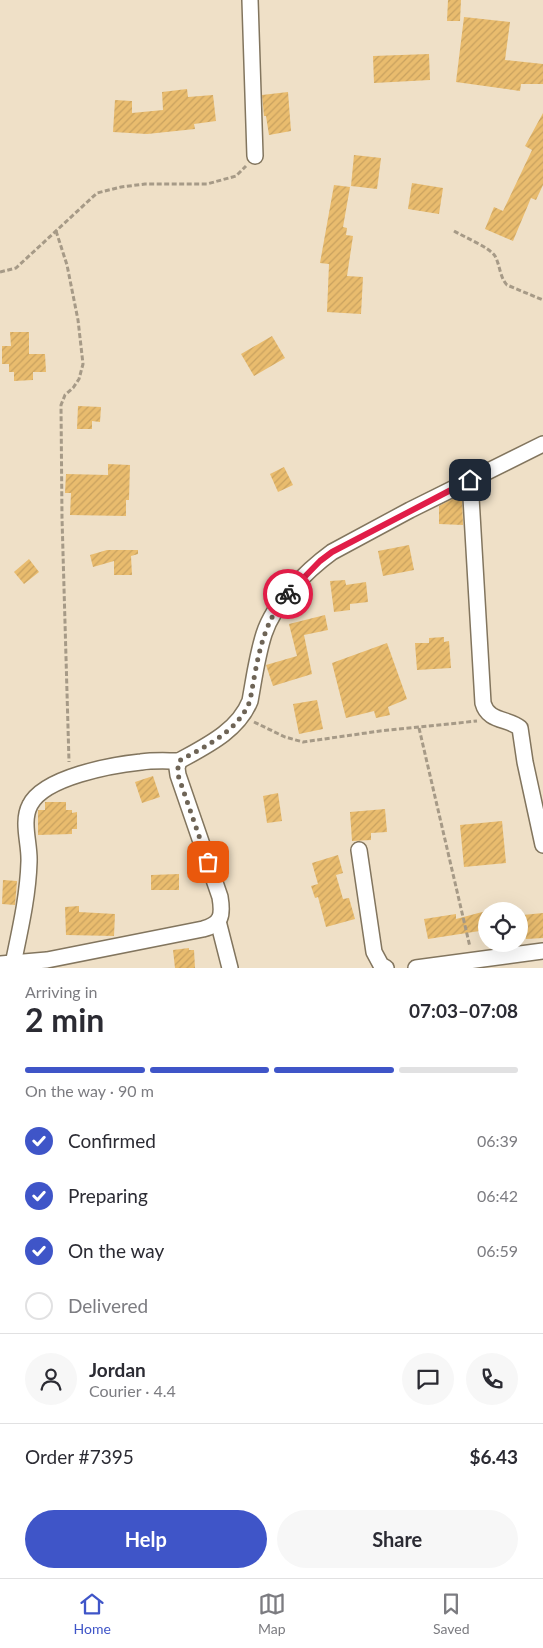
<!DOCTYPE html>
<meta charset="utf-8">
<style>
:root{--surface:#fff;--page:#f7f7f7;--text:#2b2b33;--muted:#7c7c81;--line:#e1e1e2;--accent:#3f55c8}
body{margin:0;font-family:Lato,sans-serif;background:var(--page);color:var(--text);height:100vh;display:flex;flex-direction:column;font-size:19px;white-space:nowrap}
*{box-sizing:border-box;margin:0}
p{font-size:16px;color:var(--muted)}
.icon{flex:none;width:28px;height:28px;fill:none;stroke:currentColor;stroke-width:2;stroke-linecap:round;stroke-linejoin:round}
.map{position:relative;height:968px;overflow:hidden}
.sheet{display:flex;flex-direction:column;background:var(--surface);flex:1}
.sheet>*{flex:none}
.buttons{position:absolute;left:478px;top:902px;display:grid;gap:10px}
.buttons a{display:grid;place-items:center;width:50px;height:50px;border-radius:50%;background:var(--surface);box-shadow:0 5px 20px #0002;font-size:25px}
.pin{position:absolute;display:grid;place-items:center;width:42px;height:42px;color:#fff;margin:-21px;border-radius:10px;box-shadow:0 2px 8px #0006}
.courier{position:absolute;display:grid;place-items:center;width:50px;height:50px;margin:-25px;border:4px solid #e11d48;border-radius:50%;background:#fff;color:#222;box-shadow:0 1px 6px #0007}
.headline em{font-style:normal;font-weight:700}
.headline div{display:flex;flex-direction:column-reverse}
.headline{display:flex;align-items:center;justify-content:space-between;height:85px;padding:0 25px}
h1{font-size:32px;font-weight:700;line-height:38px}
.bar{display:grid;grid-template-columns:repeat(4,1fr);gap:8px 5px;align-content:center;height:60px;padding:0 25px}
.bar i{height:6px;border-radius:4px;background:var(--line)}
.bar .selected{background:var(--accent)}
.bar p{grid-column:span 4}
.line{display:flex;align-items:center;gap:12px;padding:0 25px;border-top:1px solid var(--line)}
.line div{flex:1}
.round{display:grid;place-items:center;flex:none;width:52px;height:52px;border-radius:26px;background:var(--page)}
ol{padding:0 25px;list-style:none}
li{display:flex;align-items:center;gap:15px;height:55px}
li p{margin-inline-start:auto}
li .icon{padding:5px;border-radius:50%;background:var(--accent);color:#fff;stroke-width:4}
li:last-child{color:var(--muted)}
li i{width:28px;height:28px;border:2px solid var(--line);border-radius:50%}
.primary-button{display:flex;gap:10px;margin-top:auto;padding:10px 25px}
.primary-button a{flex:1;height:58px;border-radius:30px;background:var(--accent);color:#fff;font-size:20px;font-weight:700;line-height:58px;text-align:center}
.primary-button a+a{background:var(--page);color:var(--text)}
.tabs{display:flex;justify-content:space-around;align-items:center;height:70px;border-top:1px solid var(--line);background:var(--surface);font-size:14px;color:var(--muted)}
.tabs a{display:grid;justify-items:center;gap:2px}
.tabs .selected{color:var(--accent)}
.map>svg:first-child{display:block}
</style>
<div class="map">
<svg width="543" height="968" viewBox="0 0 543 968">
<defs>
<pattern id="building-hatch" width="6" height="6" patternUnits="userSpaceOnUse" patternTransform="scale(1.25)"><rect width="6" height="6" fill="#e9bc6e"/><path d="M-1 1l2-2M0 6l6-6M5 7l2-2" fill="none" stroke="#c8a15f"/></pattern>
</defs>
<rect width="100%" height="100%" fill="#efe0c7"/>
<!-- building -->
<g fill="url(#building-hatch)">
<path d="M448,0H461L460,21H447Z"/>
<path d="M464,17L510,22L505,60L543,64V84H521L520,91L456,82Z"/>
<path d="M429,54L430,80L374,83L373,56Z"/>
<path d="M187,89L188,97L213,95L216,121L194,124L195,129L147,134L113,132L115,100L132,101V113L163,110L162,92Z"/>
<path d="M288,92L291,131L269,135L266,116H264L262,95Z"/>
<path d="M543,113V185L536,200L531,198L513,241L485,229L494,207L503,211L532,150L525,146Z"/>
<path d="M354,155L381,158L377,189L351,186Z"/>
<path d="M412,183L443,188L439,214L408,209Z"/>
<path d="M334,185L350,187L343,227L347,228L346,235L353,236L347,276L363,277L361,314L327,312L329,264L320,263Z"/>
<path d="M10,332H29V354H45L46,372H33V380L14,381V372H9V364H2V346H11Z"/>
<path d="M272,336L285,358L254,376L241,354Z"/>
<path d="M78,406L101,407L100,422L92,421V429H77Z"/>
<path d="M108,464L130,465L129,500H126V516L70,515L71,493H65L66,474L108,475Z"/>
<path d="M284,467L293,485L278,492L270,474Z"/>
<path d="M456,497H462L463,525L439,524V506Z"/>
<path d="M409,545L414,570L383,576L378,551Z"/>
<path d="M107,550H138V554L131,556L132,575H114V561L93,567L90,555Z"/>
<path d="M29,559L39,572L24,584L14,572Z"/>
<path d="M345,580L346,585L366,582L368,602L350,604V610L334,612L330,581Z"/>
<path d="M325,615L328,630L304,635L312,674L273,686L266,665L297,656L289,624Z"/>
<path d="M444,637V642L449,641L451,668L417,670L415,643H429V638Z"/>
<path d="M387,643L407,699L388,707L390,715L376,718L374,711L346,718L332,663Z"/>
<path d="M317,700L323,729L299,734L293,704Z"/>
<path d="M153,776L160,797L142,803L135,782Z"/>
<path d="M278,793L282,821L267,823L263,796Z"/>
<path d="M45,802H66V810H72V813L77,812V829H72V834L38,835V810H45Z"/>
<path d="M385,809L387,832L371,833V840L352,841L350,812Z"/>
<path d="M502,821L506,863L464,867L460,825Z"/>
<path d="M338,855L343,873L336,875L343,899L349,898L355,919L326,927L318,897L315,898L311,886L318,884L312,863Z"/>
<path d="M179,874V890H151V875Z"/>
<path d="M3,880L17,881L15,905L2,904Z"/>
<path d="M79,906V912L115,914L114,936L66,935L65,907Z"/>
<path d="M486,911V930L428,939L424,919L456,914V919Z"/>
<path d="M543,913V938L526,939L523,915Z"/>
<path d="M189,948V950H194L195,968H175L173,950Z"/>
</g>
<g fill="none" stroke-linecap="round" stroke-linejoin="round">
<!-- minor casing -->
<g stroke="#82755e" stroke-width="18">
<g id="minor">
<path d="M250,0L255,156"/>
<path d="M470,480L483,703C488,722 508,718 520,728L525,762L543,845"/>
<path d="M359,850L374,952L381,965L386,968"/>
<path d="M218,921L230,968"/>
<path d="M0,964L47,960L203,929C222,924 223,915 220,897L178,775L177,768L179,761C206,746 238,731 250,701C254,679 257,656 264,634C274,603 306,571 332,552L410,510L543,444"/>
<path d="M13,964C20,930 28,896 29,862C30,844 21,822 30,805C44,777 112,765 141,762C154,760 167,761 179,761"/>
<path d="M416,968L543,951"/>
</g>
</g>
<!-- path -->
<g stroke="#a69a87" stroke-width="3" stroke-dasharray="5 2.5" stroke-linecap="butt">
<path d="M56,231L67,265L78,320L83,364L79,379L73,388L65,395L61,405L62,518L69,762"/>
<path d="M454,231C464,237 489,247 495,256C500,265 500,278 507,285L543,300"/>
<path d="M0,272L16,268L97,193L121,187L145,184H207L236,176L246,166"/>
<path d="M254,722L285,737L303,742L380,731L477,721"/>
<path d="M419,728L470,947"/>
</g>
<!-- minor -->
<use href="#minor" stroke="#fff" stroke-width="15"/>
</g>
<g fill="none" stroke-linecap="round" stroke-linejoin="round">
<!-- done -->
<path stroke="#6e6456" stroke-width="5" stroke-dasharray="0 9" d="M208,862L178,775V768L179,761C206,746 238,731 250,701C257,663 261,624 288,594"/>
<!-- route -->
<path stroke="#e11d48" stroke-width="6" d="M288,594L320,561L332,552L470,480"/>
</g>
</svg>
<div class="buttons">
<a><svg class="icon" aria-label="locate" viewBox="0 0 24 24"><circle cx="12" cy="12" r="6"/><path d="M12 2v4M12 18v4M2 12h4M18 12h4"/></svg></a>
</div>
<div class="pin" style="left:208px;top:862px;background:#ea580c"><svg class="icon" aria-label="bag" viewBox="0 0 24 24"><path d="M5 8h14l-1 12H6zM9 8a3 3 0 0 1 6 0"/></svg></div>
<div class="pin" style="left:470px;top:480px;background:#1f2937"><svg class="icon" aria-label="home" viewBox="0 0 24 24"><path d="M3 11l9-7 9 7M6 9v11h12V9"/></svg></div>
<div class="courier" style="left:288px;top:594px"><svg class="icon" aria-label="bike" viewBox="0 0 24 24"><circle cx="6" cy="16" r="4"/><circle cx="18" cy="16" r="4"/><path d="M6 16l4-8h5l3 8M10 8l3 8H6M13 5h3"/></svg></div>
</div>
<section class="sheet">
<div class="headline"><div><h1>2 min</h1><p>Arriving in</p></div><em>07:03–07:08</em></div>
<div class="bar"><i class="selected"></i><i class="selected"></i><i class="selected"></i><i></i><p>On the way · 90 m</p></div>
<ol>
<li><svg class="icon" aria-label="check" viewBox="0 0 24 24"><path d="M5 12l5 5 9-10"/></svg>Confirmed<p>06:39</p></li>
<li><svg class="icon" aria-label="check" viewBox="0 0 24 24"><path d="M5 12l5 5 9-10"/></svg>Preparing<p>06:42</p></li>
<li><svg class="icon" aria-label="check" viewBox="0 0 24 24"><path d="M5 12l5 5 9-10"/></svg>On the way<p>06:59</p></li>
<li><i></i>Delivered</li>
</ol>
<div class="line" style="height:90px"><a class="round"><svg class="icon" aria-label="person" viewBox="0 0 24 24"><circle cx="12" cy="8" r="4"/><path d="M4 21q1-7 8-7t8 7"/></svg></a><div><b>Jordan</b><p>Courier · 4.4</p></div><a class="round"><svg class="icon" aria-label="chat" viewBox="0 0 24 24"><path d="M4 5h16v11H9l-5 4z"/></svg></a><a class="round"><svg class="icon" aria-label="phone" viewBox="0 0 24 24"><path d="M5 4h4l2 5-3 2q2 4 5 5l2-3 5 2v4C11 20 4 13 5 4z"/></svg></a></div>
<div class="line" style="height:65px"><div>Order #7395</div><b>$6.43</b></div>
<div class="primary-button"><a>Help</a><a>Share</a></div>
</section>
<nav class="tabs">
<a class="selected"><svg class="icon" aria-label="home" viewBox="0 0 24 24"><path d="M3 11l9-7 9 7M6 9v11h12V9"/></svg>Home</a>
<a><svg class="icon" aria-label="map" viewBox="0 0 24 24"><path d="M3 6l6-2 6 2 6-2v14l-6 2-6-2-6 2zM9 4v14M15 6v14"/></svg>Map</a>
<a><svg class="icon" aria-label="saved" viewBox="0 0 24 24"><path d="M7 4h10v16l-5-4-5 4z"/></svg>Saved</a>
</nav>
